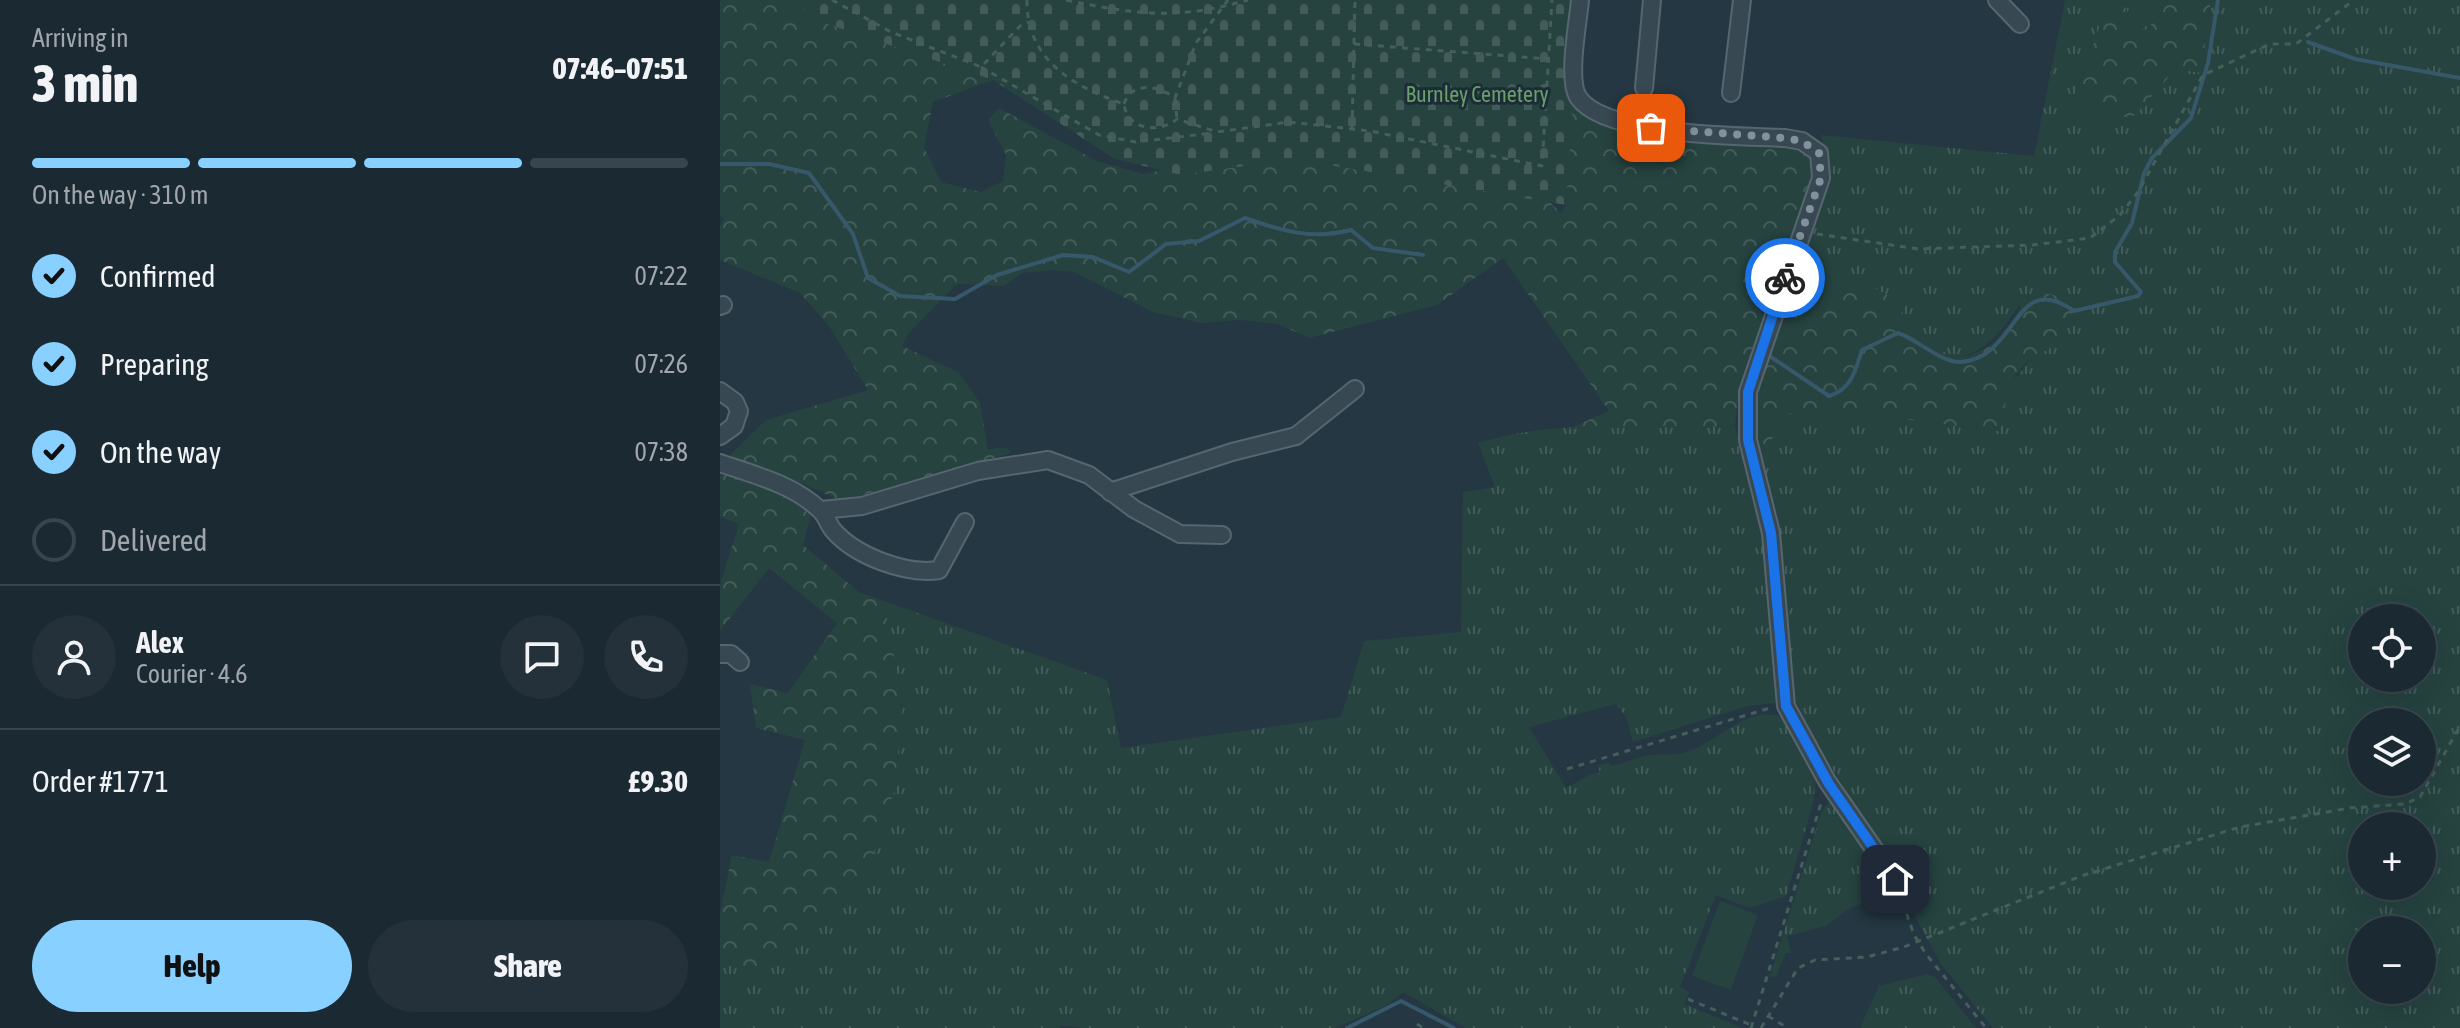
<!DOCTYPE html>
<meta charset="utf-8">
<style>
:root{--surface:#1b2932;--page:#24313a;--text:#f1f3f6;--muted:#a0a6ac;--line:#39454d;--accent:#87d0ff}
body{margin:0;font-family:"Asap Condensed",sans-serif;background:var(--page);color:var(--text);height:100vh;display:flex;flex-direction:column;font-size:30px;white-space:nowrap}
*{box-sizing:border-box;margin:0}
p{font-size:26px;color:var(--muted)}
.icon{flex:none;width:44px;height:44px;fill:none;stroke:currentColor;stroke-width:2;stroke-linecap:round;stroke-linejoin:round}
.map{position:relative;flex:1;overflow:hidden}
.sheet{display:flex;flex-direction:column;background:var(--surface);width:720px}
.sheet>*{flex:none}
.fabs{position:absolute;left:1628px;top:604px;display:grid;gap:16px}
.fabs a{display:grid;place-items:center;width:88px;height:88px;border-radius:50%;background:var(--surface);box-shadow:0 8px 32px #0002,0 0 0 2px var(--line);font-size:40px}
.pin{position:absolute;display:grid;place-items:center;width:68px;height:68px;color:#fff;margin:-34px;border-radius:16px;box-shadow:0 4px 12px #0006}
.courier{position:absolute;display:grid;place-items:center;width:80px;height:80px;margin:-40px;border:6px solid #1a73e8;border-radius:50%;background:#fff;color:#222;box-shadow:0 2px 10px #0007}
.overview em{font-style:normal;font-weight:800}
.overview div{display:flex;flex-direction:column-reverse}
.overview{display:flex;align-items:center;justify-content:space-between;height:136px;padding:0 32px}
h1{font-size:52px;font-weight:800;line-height:60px}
.bar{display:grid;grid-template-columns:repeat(4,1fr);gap:12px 8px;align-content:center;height:96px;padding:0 32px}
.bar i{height:10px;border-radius:6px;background:var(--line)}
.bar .active{background:var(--accent)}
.bar p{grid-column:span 4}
.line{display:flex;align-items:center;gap:20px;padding:0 32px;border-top:2px solid var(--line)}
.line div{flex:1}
.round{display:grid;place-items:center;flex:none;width:84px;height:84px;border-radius:42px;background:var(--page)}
ol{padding:0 32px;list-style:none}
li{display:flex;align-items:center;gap:24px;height:88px}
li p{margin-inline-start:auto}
li .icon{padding:8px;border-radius:50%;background:var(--accent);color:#111;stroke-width:4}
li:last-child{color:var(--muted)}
li i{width:44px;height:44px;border:4px solid var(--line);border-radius:50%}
.action{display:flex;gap:16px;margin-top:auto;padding:16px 32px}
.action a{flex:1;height:92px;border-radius:48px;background:var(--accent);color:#111;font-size:32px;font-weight:800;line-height:92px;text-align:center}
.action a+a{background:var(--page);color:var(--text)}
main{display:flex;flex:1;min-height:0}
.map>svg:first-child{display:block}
</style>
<main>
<section class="sheet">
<div class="overview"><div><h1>3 min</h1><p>Arriving in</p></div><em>07:46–07:51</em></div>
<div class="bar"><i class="active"></i><i class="active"></i><i class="active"></i><i></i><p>On the way · 310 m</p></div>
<ol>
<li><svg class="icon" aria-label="check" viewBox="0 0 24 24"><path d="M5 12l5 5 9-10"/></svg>Confirmed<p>07:22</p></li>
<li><svg class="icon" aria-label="check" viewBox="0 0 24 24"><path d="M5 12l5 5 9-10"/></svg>Preparing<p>07:26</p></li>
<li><svg class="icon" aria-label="check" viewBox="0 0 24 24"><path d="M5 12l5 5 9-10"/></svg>On the way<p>07:38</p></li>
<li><i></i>Delivered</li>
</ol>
<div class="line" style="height:144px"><a class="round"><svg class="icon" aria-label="person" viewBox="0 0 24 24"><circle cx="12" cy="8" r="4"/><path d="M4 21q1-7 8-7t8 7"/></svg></a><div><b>Alex</b><p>Courier · 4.6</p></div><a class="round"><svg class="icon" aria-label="chat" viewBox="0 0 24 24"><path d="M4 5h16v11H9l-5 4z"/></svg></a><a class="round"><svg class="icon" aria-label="phone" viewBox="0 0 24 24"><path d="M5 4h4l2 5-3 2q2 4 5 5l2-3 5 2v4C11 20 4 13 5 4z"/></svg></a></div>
<div class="line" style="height:104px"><div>Order #1771</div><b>£9.30</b></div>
<div class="action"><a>Help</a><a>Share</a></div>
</section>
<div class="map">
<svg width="1740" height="1028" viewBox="0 0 1740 1028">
<defs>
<pattern id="grass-tufts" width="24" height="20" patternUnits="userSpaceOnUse" patternTransform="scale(2)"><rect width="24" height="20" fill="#264340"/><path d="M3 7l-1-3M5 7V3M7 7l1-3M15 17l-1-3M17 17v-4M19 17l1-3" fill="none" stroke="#435c5a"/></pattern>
<pattern id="forest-crowns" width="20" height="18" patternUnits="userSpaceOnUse" patternTransform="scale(2)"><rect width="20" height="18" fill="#264340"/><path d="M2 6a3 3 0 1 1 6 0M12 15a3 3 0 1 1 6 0" fill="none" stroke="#435c5a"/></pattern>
<pattern id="cemetery-stones" width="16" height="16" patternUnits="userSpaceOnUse" patternTransform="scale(2)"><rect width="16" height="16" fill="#264340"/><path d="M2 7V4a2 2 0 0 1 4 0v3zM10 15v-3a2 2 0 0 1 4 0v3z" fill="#435c5a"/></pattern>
</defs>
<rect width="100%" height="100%" fill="#243742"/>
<!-- grass -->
<g fill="url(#grass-tufts)" fill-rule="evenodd">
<path d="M1345,0H1389L1357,91L1414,115L1456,69L1481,72L1491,0H1740V1028H1273L1221,964L1197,920L1181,880L1089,731L1072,692L1038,462L1063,417L1068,413L1173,418L1279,431L1288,388L1316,352L1299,305C1281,332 1269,350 1236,358L1070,281C1088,232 1115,188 1101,135L1314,156ZM1642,618H1702V678H1642ZM1642,722H1702V782H1642ZM1642,826H1702V886H1642ZM1642,930H1702V990H1642Z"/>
<path d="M1402,0H1446L1438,18L1425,31L1412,22Z"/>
<path d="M1015,426C1024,460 1036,494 1042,527C1051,584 1048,642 1059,699L1055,703L1027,706L913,742L906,717L896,704L809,727L846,788L871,774L880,773L878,766L888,762L893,766C903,763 913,759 923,756C937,753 953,756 967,752C997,743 1032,700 1065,719L1096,779L1093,804L1066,896L1029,908L996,895L960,987L969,992L964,1004L1022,1028H746L683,992L669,1004L615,1028H364L340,1025V1028H0V962C11,963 27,968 38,966C78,959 96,911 137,902L174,791L183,704L164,601L387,680L401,748L621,717L644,641L741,632L743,492L775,487L758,443C835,418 935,428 1015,426Z"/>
<path d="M1110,801L1167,877L1172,891L1128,909L1106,926L1067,936L1071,953H1066L1055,978L1050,976L1102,810Z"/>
<path d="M1207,974L1215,977L1256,1028H1140L1159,986Z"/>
</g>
<!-- forest -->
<g fill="url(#forest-crowns)">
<path d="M0,0H89L82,15L273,80L213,102L204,147L221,182L261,192L283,181L286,155L268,120L279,108L377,161L424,174L589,138L817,190L841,213L846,205L852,101L860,110L889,124L1074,144L1089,155L1092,183L1020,383L1015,426L848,429L889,411L783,258L717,305L589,338L558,324L520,320L481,323L433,312L354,272L332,270L302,273L284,286L237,284L187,335L182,346L238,372L260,403L268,449L287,448L291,453L139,496L115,498L46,468L8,457L46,420L148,390L109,326L80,293L0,260V226L4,218L0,216Z"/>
<path d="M1389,0H1402L1412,22L1425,30L1438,18L1446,0H1491L1481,73L1456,69L1414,116L1385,119L1360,108L1357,91Z"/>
<path d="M1070,281L1152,286L1183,305L1179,328L1236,358C1251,355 1265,351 1276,340C1302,314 1307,273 1355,306L1340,345C1293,359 1288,387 1280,431L1173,418L1068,413L1038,462C1024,400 1052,340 1070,281Z"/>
<path d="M0,472L64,495L92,512L83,545L139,592L164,601L183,704L174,791L137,903C96,911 78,958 38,966C27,968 11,963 0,962V913L12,855L49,862L85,740L36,728L30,684L68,693L117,623L49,568L0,631V585L19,524L0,517Z"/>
</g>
<!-- cemetery -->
<path fill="url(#cemetery-stones)" d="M89,0H860L846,205L573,159L461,175L395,159L273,80L81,15Z"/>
<!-- green -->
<path fill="#264340" d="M1000,901L1038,915L1011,990L972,976Z"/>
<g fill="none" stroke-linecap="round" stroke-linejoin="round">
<!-- stream -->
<g stroke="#37576a" stroke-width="4">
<path d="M1588,42L1635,59L1740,78"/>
<path d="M0,164H49L89,173L133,234L148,278L180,296L235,299L277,275L343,255L373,257L409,272L446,244L479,241L525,218C562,231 592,240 631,230L653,248L703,255"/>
<path d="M1051,357L1109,396C1132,389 1135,371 1142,350L1178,333C1197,339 1220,362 1240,362C1299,359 1293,268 1354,311L1418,296L1421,292L1395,262V252L1412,223L1424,173L1432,158L1471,118L1488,63L1498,0"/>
<path d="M627,1028L681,1001L734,1028"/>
</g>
<!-- minor casing -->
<g stroke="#56666f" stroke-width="20">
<g id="minor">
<path d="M860,0C858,23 847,79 858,97C883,136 1021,136 1065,138L1082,141L1099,153L1101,178L1028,392V440L1051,533L1066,706L1107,781L1175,879"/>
<path d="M1277,0L1300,24"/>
<path d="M924,88L932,0"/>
<path d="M1011,93L1022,0"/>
<path d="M0,306L3,305"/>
<path d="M0,391L15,402L19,411L14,426L0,436"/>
<path d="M0,463C34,475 73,484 100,510C106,515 108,524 113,530C135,556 186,575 219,570L245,522"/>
<path d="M390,492L512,452L576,436L635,389"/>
<path d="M101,510L142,506L258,471L328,460L369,475L414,509L460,534L502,535"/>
<path d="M0,654H11L20,662"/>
</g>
</g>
<!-- path -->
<g stroke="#445f5c" stroke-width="3" stroke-dasharray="6 6" stroke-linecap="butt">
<path d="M112,0L171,32L261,67L300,26L309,22"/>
<path d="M307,0C306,60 354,87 404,104C407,130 440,134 457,119L497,132L569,122L650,131L822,166L832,0"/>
<path d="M346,0C417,15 458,20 528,0"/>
<path d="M634,44L828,59"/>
<path d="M261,67L379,135L416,142L493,133"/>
<path d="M455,99L457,119"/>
<path d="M404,104C412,80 439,86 455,98L476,43L508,0"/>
<path d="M632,128L635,0"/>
<path d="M1097,234L1198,249L1312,245L1370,238L1400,215L1418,192L1483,75L1550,44H1576L1634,0"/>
<path d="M847,769L1050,708"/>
<path d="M1179,891L1194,935L1206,954L1266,1028"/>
<path d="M968,999L1031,1025"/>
<path d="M1048,1016L1068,1028"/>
<path d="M697,1024L703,1028"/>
<path d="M1031,1028L1102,800"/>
<path d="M1041,1028L1078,968L1095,960L1147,957L1184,947L1361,876L1520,827L1630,808L1685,804L1700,797L1740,726"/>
</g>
<!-- minor -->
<use href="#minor" stroke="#384852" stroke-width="16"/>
</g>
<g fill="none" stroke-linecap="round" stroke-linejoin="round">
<!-- done -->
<path stroke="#82929c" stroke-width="8" stroke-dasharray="0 14.4" d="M931,128L1065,138L1082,141L1099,153L1101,178L1065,278"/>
<!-- route -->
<path stroke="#1a73e8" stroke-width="10" d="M1065,278L1028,392V440L1051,533L1066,706L1109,784L1175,879"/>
</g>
<g text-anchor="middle" stroke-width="6" stroke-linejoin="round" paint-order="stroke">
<!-- park labels -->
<g font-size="22" fill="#6a9f6b" stroke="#1d2d37">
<text x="757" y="102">Burnley Cemetery</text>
</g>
</g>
</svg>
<div class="fabs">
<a><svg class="icon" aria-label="locate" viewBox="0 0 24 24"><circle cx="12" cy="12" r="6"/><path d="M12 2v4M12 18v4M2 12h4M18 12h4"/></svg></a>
<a><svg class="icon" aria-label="layers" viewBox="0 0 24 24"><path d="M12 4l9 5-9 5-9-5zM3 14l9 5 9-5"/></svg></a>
<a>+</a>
<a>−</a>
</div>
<div class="pin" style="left:931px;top:128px;background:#ea580c"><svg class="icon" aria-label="bag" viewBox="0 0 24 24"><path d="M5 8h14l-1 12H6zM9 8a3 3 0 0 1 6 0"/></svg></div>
<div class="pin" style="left:1175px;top:879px;background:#1f2937"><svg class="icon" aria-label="home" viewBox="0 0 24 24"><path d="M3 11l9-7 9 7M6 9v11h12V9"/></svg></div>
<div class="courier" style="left:1065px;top:278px"><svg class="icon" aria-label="bike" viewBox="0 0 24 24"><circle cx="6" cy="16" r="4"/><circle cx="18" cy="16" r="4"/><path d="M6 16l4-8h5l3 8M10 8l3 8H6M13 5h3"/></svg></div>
</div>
</main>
